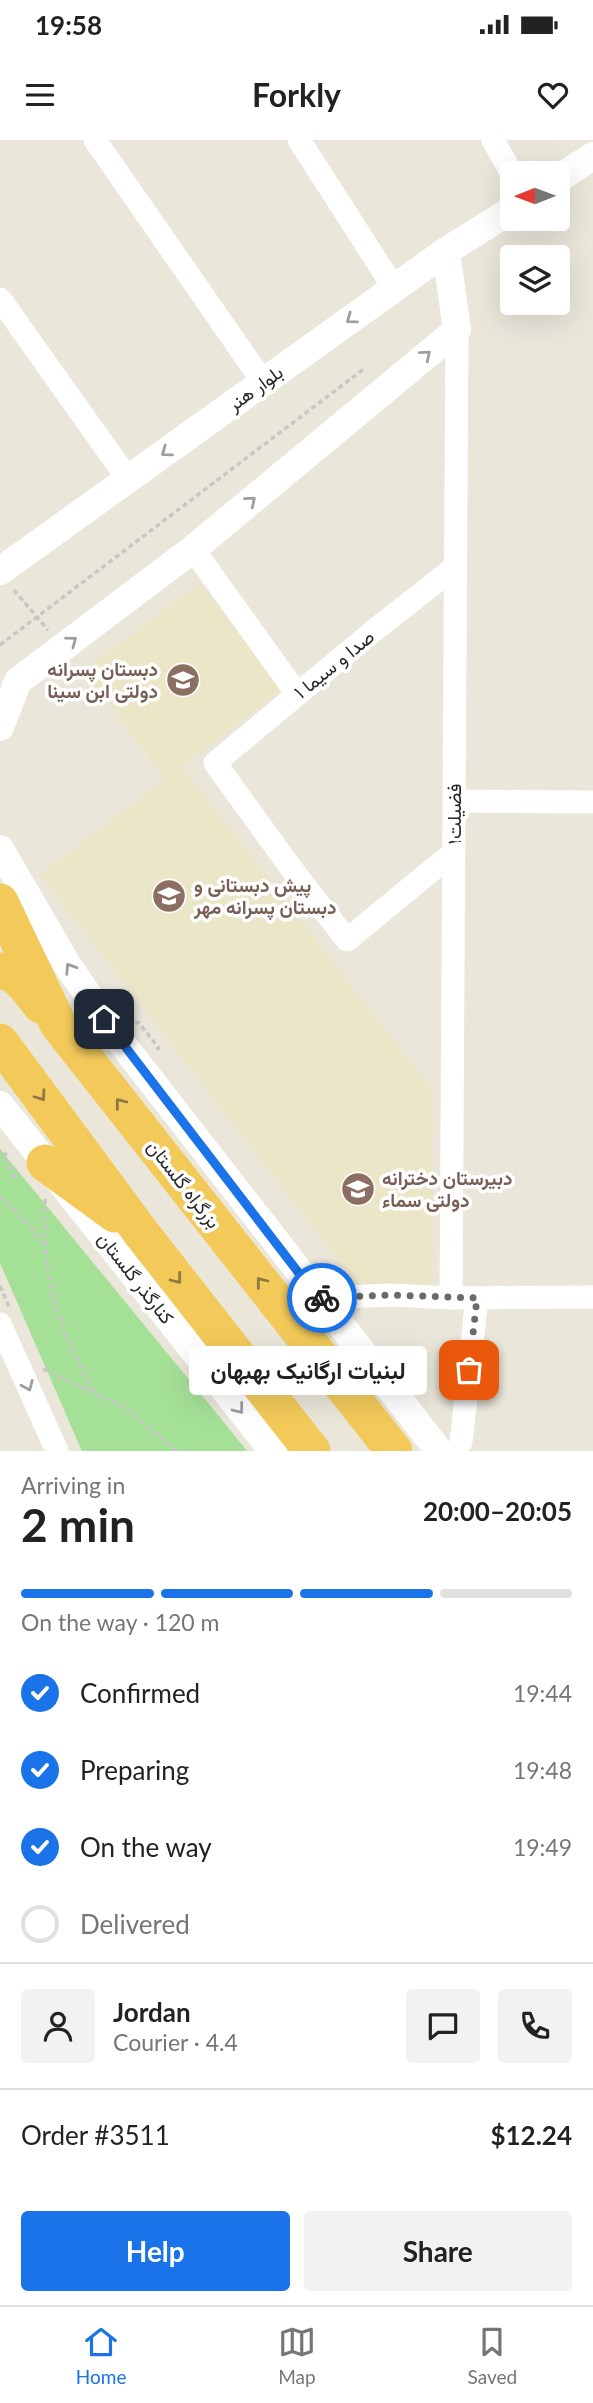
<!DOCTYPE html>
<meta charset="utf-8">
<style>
:root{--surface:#fff;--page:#f2f2f2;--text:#222;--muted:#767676;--line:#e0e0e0;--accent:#1a73e8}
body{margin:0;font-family:Lato,Vazirmatn,sans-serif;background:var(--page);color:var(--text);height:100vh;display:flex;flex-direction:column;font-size:26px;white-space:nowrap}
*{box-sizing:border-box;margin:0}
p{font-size:23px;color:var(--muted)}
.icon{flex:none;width:38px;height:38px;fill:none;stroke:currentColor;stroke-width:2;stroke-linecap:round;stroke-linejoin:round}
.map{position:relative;height:1311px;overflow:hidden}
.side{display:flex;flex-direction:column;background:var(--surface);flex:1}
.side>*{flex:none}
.needle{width:46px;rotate:269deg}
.controls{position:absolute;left:500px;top:21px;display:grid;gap:14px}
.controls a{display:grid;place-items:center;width:70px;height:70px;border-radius:7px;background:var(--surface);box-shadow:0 7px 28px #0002;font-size:35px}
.pin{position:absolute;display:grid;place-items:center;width:60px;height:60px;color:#fff;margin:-30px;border-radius:14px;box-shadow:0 4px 10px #0006}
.courier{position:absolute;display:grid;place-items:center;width:70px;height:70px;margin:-35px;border:5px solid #1a73e8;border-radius:50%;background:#fff;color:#222;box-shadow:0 2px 9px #0007}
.bubble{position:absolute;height:49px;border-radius:7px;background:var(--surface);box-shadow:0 7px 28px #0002;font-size:23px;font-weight:700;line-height:49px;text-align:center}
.headline em{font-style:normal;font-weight:700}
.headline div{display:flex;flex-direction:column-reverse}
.headline{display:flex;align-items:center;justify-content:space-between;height:119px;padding:0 21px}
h1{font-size:46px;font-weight:700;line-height:52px}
.bar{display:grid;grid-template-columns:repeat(4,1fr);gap:10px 7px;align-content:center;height:84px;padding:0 21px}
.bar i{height:9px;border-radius:5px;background:var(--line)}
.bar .active{background:var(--accent)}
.bar p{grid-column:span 4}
.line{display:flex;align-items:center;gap:18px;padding:0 21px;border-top:2px solid var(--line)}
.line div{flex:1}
.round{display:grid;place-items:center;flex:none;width:74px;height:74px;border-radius:7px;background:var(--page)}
ol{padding:0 21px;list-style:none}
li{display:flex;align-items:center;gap:21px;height:77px}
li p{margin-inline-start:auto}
li .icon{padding:7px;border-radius:50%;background:var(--accent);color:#fff;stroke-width:4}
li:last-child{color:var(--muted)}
li i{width:38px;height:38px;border:4px solid var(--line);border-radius:50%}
.button{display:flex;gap:14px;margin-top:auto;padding:14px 21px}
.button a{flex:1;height:80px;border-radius:7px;background:var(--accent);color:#fff;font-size:28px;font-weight:700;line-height:80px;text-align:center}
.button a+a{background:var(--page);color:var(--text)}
.status{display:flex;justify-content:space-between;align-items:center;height:49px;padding:0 35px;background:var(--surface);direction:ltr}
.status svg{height:19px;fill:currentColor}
header{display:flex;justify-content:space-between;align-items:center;height:91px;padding:0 21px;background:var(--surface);font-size:32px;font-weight:700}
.menu{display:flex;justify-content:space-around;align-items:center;height:98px;border-top:2px solid var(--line);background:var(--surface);font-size:19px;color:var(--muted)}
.menu a{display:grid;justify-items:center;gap:4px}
.menu .active{color:var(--accent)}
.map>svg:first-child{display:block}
</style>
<div class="status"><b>19:58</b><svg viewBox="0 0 49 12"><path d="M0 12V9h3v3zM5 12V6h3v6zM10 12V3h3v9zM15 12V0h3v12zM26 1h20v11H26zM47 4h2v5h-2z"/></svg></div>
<header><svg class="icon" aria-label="menu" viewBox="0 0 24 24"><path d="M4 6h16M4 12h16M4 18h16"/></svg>Forkly<svg class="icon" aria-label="heart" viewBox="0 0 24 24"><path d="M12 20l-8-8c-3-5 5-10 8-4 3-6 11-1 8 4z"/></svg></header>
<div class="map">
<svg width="593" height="1311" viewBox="0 0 593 1311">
<rect width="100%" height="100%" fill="#eae6da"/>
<!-- education -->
<path fill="#ece6c9" d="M200,443L282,550L182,626L433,950L432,1148L359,1147L40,735L164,639L84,530Z"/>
<!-- green -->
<path fill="#a5e097" d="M0,1009L222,1280L247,1311H82L0,1123Z"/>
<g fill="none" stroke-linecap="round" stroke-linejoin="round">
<!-- path -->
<g stroke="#c7c7c7" stroke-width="3.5" stroke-dasharray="5 3.5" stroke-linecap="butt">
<path d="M14,450L48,490"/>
<path d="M0,505L365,228"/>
<path d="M136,884L138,882L159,908L154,911"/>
<path d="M7,1013L3,1016L15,1037L20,1034"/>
<path d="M0,1057L29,1085L43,1103"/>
<path d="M45,1059C45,1089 44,1118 51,1147C59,1185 77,1219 94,1254"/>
<path d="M0,1146L9,1167"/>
<path d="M43,1229L122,1266L177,1311"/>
</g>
<!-- minor -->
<g stroke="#fff" stroke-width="23">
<path d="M95,0L263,242"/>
<path d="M299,0L394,148"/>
<path d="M493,0L513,36"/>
<path d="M0,159L128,339"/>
<path d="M193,409L297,554"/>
<path d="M454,661L593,662"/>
<path d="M454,712L347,800L294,732L215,623L376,489L455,427"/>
<path d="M318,1158L391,1155L451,1158L593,1157"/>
<path d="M451,1158L457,190"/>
<path d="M0,1184L57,1311"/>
<path d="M461,1302L477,1158"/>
</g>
<!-- tertiary -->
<g stroke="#fff" stroke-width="28">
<path d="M558,39L593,16"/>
<path d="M0,431L446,111L513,69"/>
<path d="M0,587L18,541L193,409L457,190L446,111"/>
<path d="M0,709L68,826L117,897L439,1311"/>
<path d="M0,965L273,1311"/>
</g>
<!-- trunk -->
<g stroke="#f3ca5a" stroke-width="37">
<path d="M0,762L58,884L394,1311"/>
<path d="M0,831C19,832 30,852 41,865"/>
<path d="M0,902L142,1094L312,1311"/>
<path d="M45,1023L115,1074"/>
</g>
</g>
<!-- one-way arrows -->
<defs><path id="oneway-chevron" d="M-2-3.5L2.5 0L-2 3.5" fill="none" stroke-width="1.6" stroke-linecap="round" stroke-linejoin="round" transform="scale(1.75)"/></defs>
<g stroke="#9e9e9e">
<use href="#oneway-chevron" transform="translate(351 179) rotate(144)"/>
<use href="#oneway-chevron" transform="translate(426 215) rotate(-40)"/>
<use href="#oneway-chevron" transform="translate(166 312) rotate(144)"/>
<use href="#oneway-chevron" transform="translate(251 361) rotate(-40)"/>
<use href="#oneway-chevron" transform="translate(72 501) rotate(-37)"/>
<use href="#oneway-chevron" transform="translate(70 828) rotate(-123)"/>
<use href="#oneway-chevron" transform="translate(28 1246) rotate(66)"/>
<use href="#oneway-chevron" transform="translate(239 1269) rotate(52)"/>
</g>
<g stroke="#8e7941">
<use href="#oneway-chevron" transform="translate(41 956) rotate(54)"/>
<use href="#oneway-chevron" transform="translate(120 963) rotate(-128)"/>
<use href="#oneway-chevron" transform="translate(177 1139) rotate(52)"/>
<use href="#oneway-chevron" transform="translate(261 1142) rotate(-128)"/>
</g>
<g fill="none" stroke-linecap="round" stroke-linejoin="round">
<!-- done -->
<path stroke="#6c6a66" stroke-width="7" stroke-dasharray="0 12.6" d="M322,1158L391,1155L477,1158L469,1230"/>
<!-- route -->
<path stroke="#1a73e8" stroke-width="9" d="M104,879L318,1158H322"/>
</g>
<!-- icons -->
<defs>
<g id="school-disc" transform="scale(1.75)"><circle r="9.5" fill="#8d6e63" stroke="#fff"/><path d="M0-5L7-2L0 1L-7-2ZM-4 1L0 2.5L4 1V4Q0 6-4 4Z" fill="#fff"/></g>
</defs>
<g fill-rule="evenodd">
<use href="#school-disc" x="183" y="540"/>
<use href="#school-disc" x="169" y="756"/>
<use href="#school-disc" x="358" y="1049"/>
</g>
<g text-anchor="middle" stroke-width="7" stroke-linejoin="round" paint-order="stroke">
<!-- street labels -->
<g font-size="19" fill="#282828" stroke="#fff">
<text transform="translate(255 248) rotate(-36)" y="7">بلوار هنر</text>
<text transform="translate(334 524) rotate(-39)" y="7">صدا و سیما ۱</text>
<text transform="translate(454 674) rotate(-90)" y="7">فضیلت۱</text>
<text transform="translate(184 1044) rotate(52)" y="7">بزرگراه گلستان</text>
<text transform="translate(136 1138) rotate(52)" y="7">کنارگذر گلستان</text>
</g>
<!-- education labels -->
<g font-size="19" font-weight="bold" fill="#785e54" stroke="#fff" text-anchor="start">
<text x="158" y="536" text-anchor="end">دبستان پسرانه<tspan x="158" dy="22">دولتی ابن سینا</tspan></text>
<text x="194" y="752">پیش دبستانی و<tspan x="194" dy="22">دبستان پسرانه مهر</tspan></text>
<text x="382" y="1045">دبیرستان دخترانه<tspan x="382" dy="22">دولتی سماء</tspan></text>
</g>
</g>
</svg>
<div class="controls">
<a><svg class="needle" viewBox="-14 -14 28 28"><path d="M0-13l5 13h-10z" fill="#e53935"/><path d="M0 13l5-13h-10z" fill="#767676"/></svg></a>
<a><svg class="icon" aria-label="layers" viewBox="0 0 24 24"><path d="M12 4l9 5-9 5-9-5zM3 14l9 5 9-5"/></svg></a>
</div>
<div class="pin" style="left:469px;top:1230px;background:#ea580c"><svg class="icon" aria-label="bag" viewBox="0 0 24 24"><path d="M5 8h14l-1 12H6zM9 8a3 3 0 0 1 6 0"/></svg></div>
<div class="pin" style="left:104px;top:879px;background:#1f2937"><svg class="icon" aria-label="home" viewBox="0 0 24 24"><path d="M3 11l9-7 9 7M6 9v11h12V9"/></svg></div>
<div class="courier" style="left:322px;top:1158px"><svg class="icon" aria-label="bike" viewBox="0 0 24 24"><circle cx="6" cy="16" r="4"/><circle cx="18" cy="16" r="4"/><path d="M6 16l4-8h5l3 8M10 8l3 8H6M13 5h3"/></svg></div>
<div class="bubble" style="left:189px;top:1206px;width:238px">لبنیات ارگانیک بهبهان</div>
</div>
<section class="side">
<div class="headline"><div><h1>2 min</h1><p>Arriving in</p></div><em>20:00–20:05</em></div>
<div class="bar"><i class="active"></i><i class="active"></i><i class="active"></i><i></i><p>On the way · 120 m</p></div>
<ol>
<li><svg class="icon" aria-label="check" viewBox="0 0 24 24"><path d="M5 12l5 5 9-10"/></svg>Confirmed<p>19:44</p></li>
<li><svg class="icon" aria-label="check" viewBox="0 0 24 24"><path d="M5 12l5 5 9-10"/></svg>Preparing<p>19:48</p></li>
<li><svg class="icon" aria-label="check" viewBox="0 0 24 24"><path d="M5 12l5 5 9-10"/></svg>On the way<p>19:49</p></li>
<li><i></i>Delivered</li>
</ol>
<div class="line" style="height:126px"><a class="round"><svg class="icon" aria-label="person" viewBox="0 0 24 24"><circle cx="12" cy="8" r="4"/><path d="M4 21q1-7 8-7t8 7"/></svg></a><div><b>Jordan</b><p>Courier · 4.4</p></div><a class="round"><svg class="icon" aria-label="chat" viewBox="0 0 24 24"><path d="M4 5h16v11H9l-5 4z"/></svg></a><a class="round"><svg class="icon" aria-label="phone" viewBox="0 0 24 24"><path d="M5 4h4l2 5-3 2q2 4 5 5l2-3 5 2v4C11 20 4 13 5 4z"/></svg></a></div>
<div class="line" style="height:91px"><div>Order #3511</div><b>$12.24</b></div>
<div class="button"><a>Help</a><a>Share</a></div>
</section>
<nav class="menu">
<a class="active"><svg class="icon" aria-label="home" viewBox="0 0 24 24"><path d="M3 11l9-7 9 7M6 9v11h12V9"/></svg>Home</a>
<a><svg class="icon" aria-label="map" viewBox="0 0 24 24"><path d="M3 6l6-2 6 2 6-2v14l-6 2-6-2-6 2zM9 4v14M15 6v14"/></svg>Map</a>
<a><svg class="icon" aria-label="saved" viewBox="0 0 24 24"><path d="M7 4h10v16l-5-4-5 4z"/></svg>Saved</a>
</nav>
